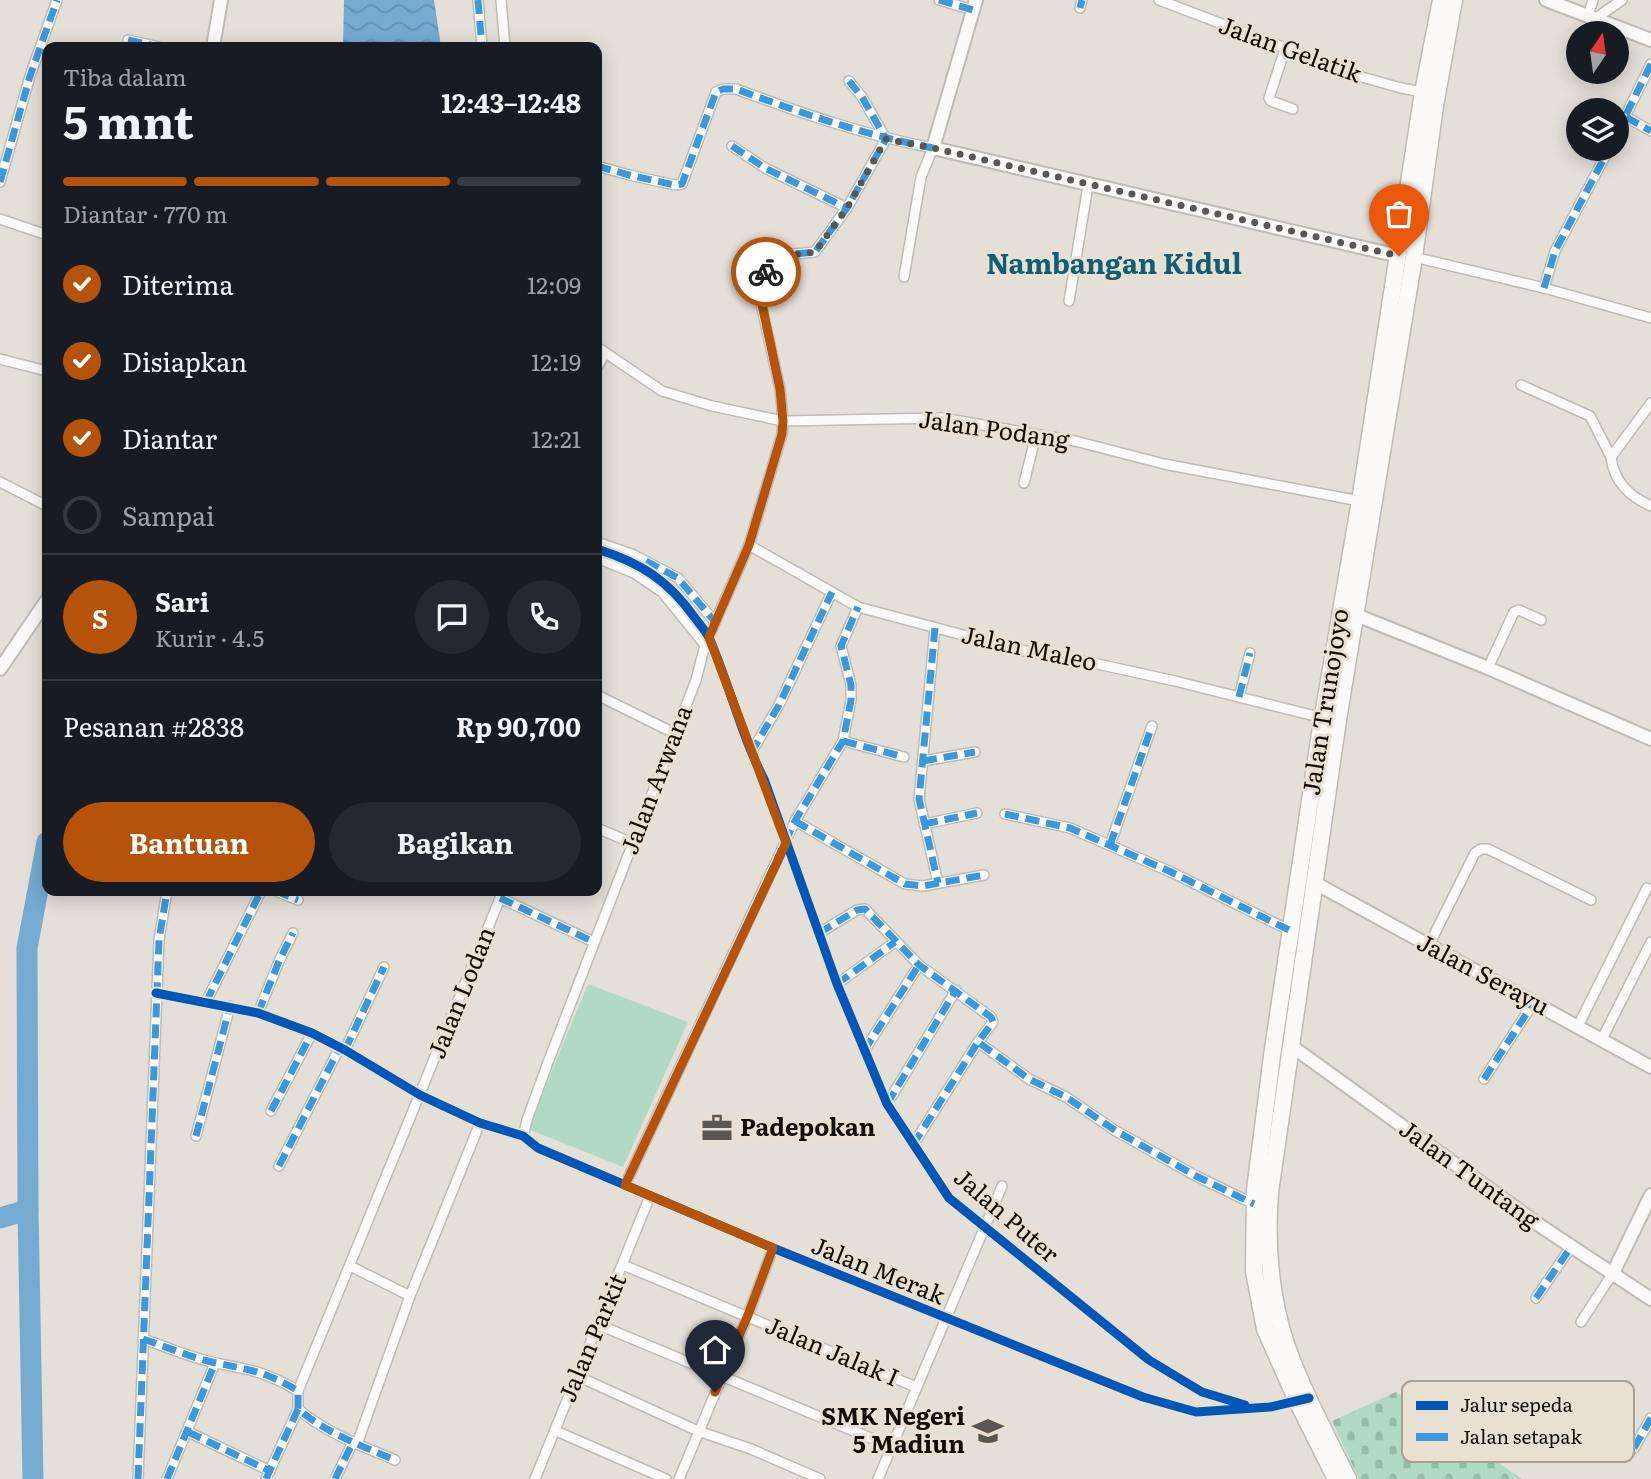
<!DOCTYPE html>
<html lang="id">
<meta charset="utf-8">
<style>
:root{--surface:#171b24;--page:#242831;--text:#f1f3f6;--muted:#9ea1a6;--line:#363941;--accent:#b45309}
body{margin:0;font-family:Literata,serif;background:var(--page);color:var(--text);height:100vh;display:flex;flex-direction:column;font-size:26px;white-space:nowrap}
*{box-sizing:border-box;margin:0}
p{font-size:23px;color:var(--muted)}
.icon{flex:none;width:38px;height:38px;fill:none;stroke:currentColor;stroke-width:2;stroke-linecap:round;stroke-linejoin:round}
.map{position:relative;flex:1;overflow:hidden}
.details{position:absolute;left:42px;top:42px;width:560px;height:854px;display:flex;flex-direction:column;background:var(--surface);border-radius:14px;box-shadow:0 4px 18px #0003}
.details>*{flex:none}
.needle{width:46px;rotate:13deg}
.fabs{position:absolute;left:1566px;top:21px;display:grid;gap:14px}
.fabs a{display:grid;place-items:center;width:63px;height:63px;border-radius:50%;background:var(--surface);box-shadow:0 4px 18px #0003;font-size:35px}
.pin{position:absolute;display:grid;place-items:center;width:60px;height:60px;color:#fff;margin:-72px -30px;border-radius:50% 50% 50% 0;rotate:-45deg;box-shadow:0 0 7px #0007}
.pin .icon{rotate:45deg}
.courier{position:absolute;display:grid;place-items:center;width:70px;height:70px;margin:-35px;border:5px solid #b45309;border-radius:50%;background:#fff;color:#222;box-shadow:0 2px 9px #0007}
.head em{font-style:normal;font-weight:700}
.head div{display:flex;flex-direction:column-reverse}
.head{display:flex;align-items:center;justify-content:space-between;height:119px;padding:0 21px}
h1{font-size:46px;font-weight:700;line-height:52px}
.bar{display:grid;grid-template-columns:repeat(4,1fr);gap:10px 7px;align-content:center;height:84px;padding:0 21px}
.bar i{height:9px;border-radius:5px;background:var(--line)}
.bar .on{background:var(--accent)}
.bar p{grid-column:span 4}
.line{display:flex;align-items:center;gap:18px;padding:0 21px;border-top:2px solid var(--line)}
.line div{flex:1}
.round{display:grid;place-items:center;flex:none;width:74px;height:74px;border-radius:37px;background:var(--page)}
ol{padding:0 21px;list-style:none}
li{display:flex;align-items:center;gap:21px;height:77px}
li p{margin-inline-start:auto}
li .icon{padding:7px;border-radius:50%;background:var(--accent);color:#fff;stroke-width:4}
li:last-child{color:var(--muted)}
li i{width:38px;height:38px;border:4px solid var(--line);border-radius:50%}
.primary-button{display:flex;gap:14px;margin-top:auto;padding:14px 21px}
.primary-button a{flex:1;height:80px;border-radius:42px;background:var(--accent);color:#fff;font-size:28px;font-weight:700;line-height:80px;text-align:center}
.primary-button a+a{background:var(--page);color:var(--text)}
.map>svg:first-child{display:block}
</style>
<div class="map">
<svg width="1651" height="1479" viewBox="0 0 1651 1479">
<defs>
<pattern id="cemetery-stones" width="16" height="16" patternUnits="userSpaceOnUse" patternTransform="scale(1.75)"><rect width="16" height="16" fill="#b0dbc2"/><path d="M2 7V4a2 2 0 0 1 4 0v3zM10 15v-3a2 2 0 0 1 4 0v3z" fill="#96bba5"/></pattern>
<pattern id="water-waves" width="16" height="10" patternUnits="userSpaceOnUse" patternTransform="scale(1.75)"><rect width="16" height="10" fill="#75abd1"/><path d="M0 5q4-4 8 0t8 0" fill="none" stroke="#6492b2"/></pattern>
</defs>
<rect width="100%" height="100%" fill="#e4dfd7"/>
<!-- green -->
<path fill="#b0dbc2" d="M588,984L688,1022L623,1167L528,1129Z"/>
<!-- cemetery -->
<path fill="url(#cemetery-stones)" d="M1396,1392L1522,1479H1359L1332,1421Z"/>
<!-- water -->
<path fill="url(#water-waves)" d="M344,0H434L441,47H343Z"/>
<g fill="none" stroke-linecap="round" stroke-linejoin="round">
<!-- river -->
<g stroke="#75abd1" stroke-width="21">
<path d="M0,1218L28,1210"/>
<path d="M33,1479L28,1210L27,948L47,842"/>
</g>
<!-- street casing -->
<g stroke="#bfbbb5" stroke-width="12">
<g id="street">
<path d="M478,0L482,47"/>
<path d="M501,0L505,47"/>
<path d="M939,0L973,10"/>
<path d="M1159,0L1362,77L1401,88L1423,92"/>
<path d="M1080,8L1082,0"/>
<path d="M1588,16L1593,0"/>
<path d="M1596,18L1622,0"/>
<path d="M128,40L159,47"/>
<path d="M1285,49L1269,98L1271,101L1293,109"/>
<path d="M849,81L862,97L886,139"/>
<path d="M1626,117L1651,131"/>
<path d="M1617,133L1651,64"/>
<path d="M732,146L765,168L847,208"/>
<path d="M597,166L629,175L675,185L682,184L716,92L723,89H736C801,113 864,135 933,148L921,177L904,277"/>
<path d="M0,182L30,76L57,0"/>
<path d="M0,219L47,235"/>
<path d="M1414,257L1544,288L1651,318"/>
<path d="M1544,288L1555,251L1609,149"/>
<path d="M1069,301L1088,186"/>
<path d="M597,347L662,391L712,406L783,421L942,418L1075,441L1164,464L1360,501"/>
<path d="M0,359L47,371"/>
<path d="M597,367L605,354"/>
<path d="M1521,385L1590,416L1611,457"/>
<path d="M1651,403L1611,457C1614,482 1629,496 1651,506"/>
<path d="M0,482L47,506"/>
<path d="M1024,483L1036,435"/>
<path d="M597,542L634,555L678,578L715,622"/>
<path d="M749,545L858,607L1019,650L1084,661L1175,681L1323,718"/>
<path d="M597,549C641,563 668,580 695,618C700,625 707,632 710,640C730,686 741,735 764,779L837,984L887,1104L949,1198L1149,1360L1202,1392L1250,1407"/>
<path d="M597,558L634,573L662,592L705,645"/>
<path d="M935,628L919,799L938,883"/>
<path d="M1488,668L1514,612L1519,610L1541,620"/>
<path d="M597,695L674,733"/>
<path d="M1239,697L1250,653"/>
<path d="M843,741L904,757"/>
<path d="M751,753L779,705L832,592"/>
<path d="M923,761L975,752"/>
<path d="M1005,814L1070,828L1171,872L1291,931"/>
<path d="M795,821L905,884L923,886L984,875"/>
<path d="M924,824L977,813"/>
<path d="M597,828L632,843"/>
<path d="M1110,845L1152,726"/>
<path d="M276,891L298,900"/>
<path d="M500,898L594,942"/>
<path d="M819,933L857,910L865,909L919,965L991,1017L993,1022L978,1042L1029,1079L1066,1097L1116,1131L1196,1176L1254,1204"/>
<path d="M1429,945L1475,853L1481,849H1488L1591,900"/>
<path d="M837,984L895,942"/>
<path d="M156,993L258,1013L312,1033L345,1050L420,1095L480,1123L523,1136L538,1148L773,1248L1143,1397L1196,1412L1270,1407L1300,1400"/>
<path d="M206,1002L261,891"/>
<path d="M258,1013L280,959L293,933"/>
<path d="M1578,1026L1647,888"/>
<path d="M1602,1039L1651,942"/>
<path d="M345,1050L384,967"/>
<path d="M864,1051L919,965"/>
<path d="M1484,1079L1534,1002"/>
<path d="M887,1104L956,990"/>
<path d="M271,1111L312,1033"/>
<path d="M196,1136L230,1006"/>
<path d="M523,1136L527,1120L547,1065L696,680L705,645L749,545L782,434L783,421L780,389L759,295L763,279L768,268L777,260L794,254L815,252L847,208L886,139"/>
<path d="M913,1145L978,1042"/>
<path d="M279,1166L340,1047"/>
<path d="M625,1185L795,821L843,741L851,700V685L841,646L858,607"/>
<path d="M623,1265L916,1387"/>
<path d="M350,1266L410,1296"/>
<path d="M1536,1298L1571,1247"/>
<path d="M1581,1322L1613,1273"/>
<path d="M599,1325L890,1446"/>
<path d="M143,1339C167,1347 192,1358 216,1363C251,1370 267,1372 298,1391V1409C326,1433 362,1446 395,1460"/>
<path d="M575,1375L698,1431L751,1449L820,1479"/>
<path d="M298,1391L503,891"/>
<path d="M556,1431L666,1479"/>
<path d="M188,1432L270,1471"/>
<path d="M357,1444L410,1296L480,1123"/>
<path d="M1634,1448L1651,1418"/>
<path d="M138,1479L159,940L167,891"/>
<path d="M167,1479L215,1363"/>
<path d="M266,1479L298,1409"/>
<path d="M335,1479L353,1442"/>
<path d="M535,1479L650,1196"/>
<path d="M679,1479L748,1315L773,1248"/>
<path d="M878,1479L1002,1186"/>
</g>
</g>
<!-- secondary casing -->
<g stroke="#bfbbb5" stroke-width="16">
<g id="secondary">
<path d="M976,0L933,148L1399,256"/>
<path d="M1546,0L1651,40"/>
<path d="M213,47L221,0"/>
<path d="M1356,615L1488,668L1651,739"/>
<path d="M0,669L47,600"/>
<path d="M1315,883L1651,1067"/>
<path d="M1290,1045L1542,1227L1651,1299"/>
<path d="M1613,1273L1651,1195"/>
</g>
</g>
<!-- highway casing -->
<g stroke="#bfbbb5" stroke-width="19">
<g id="highway">
<path d="M1336,1479L1297,1401L1265,1329L1254,1271L1255,1190L1272,1056L1321,727L1360,501L1423,92L1441,0"/>
<path d="M1348,1479C1327,1436 1303,1392 1287,1347C1270,1297 1266,1244 1270,1192L1338,720L1414,257L1435,106L1454,0"/>
</g>
</g>
<!-- street -->
<use href="#street" stroke="#fbfaf9" stroke-width="9"/>
<!-- secondary -->
<use href="#secondary" stroke="#fbfaf9" stroke-width="12"/>
<!-- highway -->
<use href="#highway" stroke="#fbfaf9" stroke-width="16"/>
<!-- quiet -->
<g stroke="#3a99dd" stroke-width="7" stroke-dasharray="14 7" stroke-linecap="butt">
<path d="M478,0L482,47"/>
<path d="M939,0L973,10"/>
<path d="M1080,8L1082,0"/>
<path d="M128,40L159,47"/>
<path d="M849,81L862,97L886,139"/>
<path d="M1626,117L1651,131"/>
<path d="M1617,133L1651,64"/>
<path d="M732,146L765,168L847,208"/>
<path d="M597,166L629,175L675,185L682,184L716,92L723,89H736C801,113 864,135 933,148"/>
<path d="M0,182L30,76L57,0"/>
<path d="M1544,288L1555,251L1609,149"/>
<path d="M783,421L780,389L759,295L768,268L777,260L794,254L815,252L847,208L886,139"/>
<path d="M646,561L678,578L715,622"/>
<path d="M935,628L919,799L938,883"/>
<path d="M1239,697L1250,653"/>
<path d="M843,741L904,757"/>
<path d="M751,753L779,705L832,592"/>
<path d="M923,761L975,752"/>
<path d="M1005,814L1070,828L1171,872L1291,931"/>
<path d="M795,821L905,884L923,886L984,875"/>
<path d="M924,824L977,813"/>
<path d="M1110,845L1152,726"/>
<path d="M276,891L298,900"/>
<path d="M500,898L594,942"/>
<path d="M819,933L857,910L865,909L919,965L991,1017L993,1022L978,1042L1029,1079L1066,1097L1116,1131L1196,1176L1254,1204"/>
<path d="M837,984L895,942"/>
<path d="M206,1002L261,891"/>
<path d="M258,1013L280,959L293,933"/>
<path d="M345,1050L384,967"/>
<path d="M864,1051L919,965"/>
<path d="M1484,1079L1534,1002"/>
<path d="M887,1104L956,990"/>
<path d="M271,1111L312,1033"/>
<path d="M196,1136L230,1006"/>
<path d="M913,1145L978,1042"/>
<path d="M279,1166L340,1047"/>
<path d="M625,1185L795,821L843,741L851,700V685L841,646L858,607"/>
<path d="M1536,1298L1571,1247"/>
<path d="M143,1339C167,1347 192,1358 216,1363C251,1370 267,1372 298,1391V1409C326,1433 362,1446 395,1460"/>
<path d="M188,1432L270,1471"/>
<path d="M1634,1448L1651,1418"/>
<path d="M138,1479L159,940L167,891"/>
<path d="M167,1479L215,1363"/>
<path d="M266,1479L298,1409"/>
<path d="M335,1479L353,1442"/>
</g>
<!-- cycleway casing -->
<g stroke="#eae0d1" stroke-width="13">
<g id="cycleway">
<path d="M597,549C641,563 668,580 695,618C700,625 707,632 710,640C730,686 741,735 764,779L837,984L887,1104L949,1198L1149,1360L1202,1392L1245,1405"/>
<path d="M156,993L258,1013L312,1033L345,1050L420,1095L480,1123L523,1136L538,1148L773,1248L1143,1397L1196,1412L1270,1407L1309,1398"/>
</g>
</g>
<!-- cycleway -->
<use href="#cycleway" stroke="#0057b8" stroke-width="9"/>
</g>
<g fill="none" stroke-linecap="round" stroke-linejoin="round">
<!-- done -->
<path stroke="#5a5650" stroke-width="7" stroke-dasharray="0 12.6" d="M766,272C777,253 797,255 815,252L847,208L886,139L933,148L1399,256"/>
<!-- route -->
<path stroke="#b45309" stroke-width="9" d="M715,1392L748,1315L773,1248L625,1185L786,843L709,637L749,545L782,434L783,421L780,389L760,295L766,272"/>
</g>
<!-- icons -->
<defs>
<g id="office-bare" transform="scale(2.415)"><path d="M-6-3h4V-5.5h4V-3h4V5H-6ZM-1-4.5V-3h2v-1.5ZM-6 0V1H6V0Z" fill="#5a5650" stroke="#eae0d1" stroke-width="2.5" paint-order="stroke"/></g>
<g id="school-bare" transform="scale(2.415)"><path d="M0-5L7-2L0 1L-7-2ZM-4 1L0 2.5L4 1V4Q0 6-4 4Z" fill="#5a5650" stroke="#eae0d1" stroke-width="2.5" paint-order="stroke"/></g>
</defs>
<g fill-rule="evenodd">
<use href="#office-bare" x="717" y="1128"/>
<use href="#school-bare" x="988" y="1431"/>
</g>
<g text-anchor="middle" stroke-width="6" stroke-linejoin="round" paint-order="stroke">
<!-- street labels -->
<g font-size="24" fill="#100d08" stroke="#eae0d1">
<text transform="translate(1290 50) rotate(20)" y="8">Jalan Gelatik</text>
<text transform="translate(994 430) rotate(8)" y="8">Jalan Podang</text>
<text transform="translate(1029 649) rotate(12)" y="8">Jalan Maleo</text>
<text transform="translate(1326 702) rotate(-81)" y="8">Jalan Trunojoyo</text>
<text transform="translate(657 780) rotate(-69)" y="8">Jalan Arwana</text>
<text transform="translate(1483 975) rotate(28)" y="8">Jalan Serayu</text>
<text transform="translate(462 993) rotate(-68)" y="8">Jalan Lodan</text>
<text transform="translate(1469 1175) rotate(36)" y="8">Jalan Tuntang</text>
<text transform="translate(1006 1216) rotate(41)" y="8">Jalan Puter</text>
<text transform="translate(878 1271) rotate(22)" y="8">Jalan Merak</text>
<text transform="translate(593 1338) rotate(-67)" y="8">Jalan Parkit</text>
<text transform="translate(832 1352) rotate(23)" y="8">Jalan Jalak I</text>
</g>
<!-- poi labels -->
<g font-size="24" font-weight="bold" fill="#100d08" stroke="#eae0d1" text-anchor="start">
<text x="740" y="1136">Padepokan</text>
<text x="965" y="1425" text-anchor="end">SMK Negeri<tspan x="965" dy="28">5 Madiun</tspan></text>
</g>
<!-- quarter labels -->
<g font-size="28" font-weight="bold" fill="#0e5f76" stroke="#eae0d1">
<text x="1114" y="274">Nambangan Kidul</text>
</g>
</g>
<!-- legend -->
<rect x="1402" y="1381" width="232" height="81" rx="10" fill="#eae0d1" stroke="#a9a195" stroke-width="2"/>
<rect x="1416" y="1401" width="32" height="9" fill="#0057b8"/>
<rect x="1416" y="1433" width="32" height="8" fill="#3a99dd"/>
<g font-size="19" fill="#100d08">
<text x="1460" y="1412">Jalur sepeda</text>
<text x="1460" y="1444">Jalan setapak</text>
</g>
</svg>
<div class="fabs">
<a><svg class="needle" viewBox="-14 -14 28 28"><path d="M0-13l5 13h-10z" fill="#e53935"/><path d="M0 13l5-13h-10z" fill="#9ea1a6"/></svg></a>
<a><svg class="icon" aria-label="layers" viewBox="0 0 24 24"><path d="M12 4l9 5-9 5-9-5zM3 14l9 5 9-5"/></svg></a>
</div>
<div class="pin" style="left:1399px;top:256px;background:#ea580c"><svg class="icon" aria-label="bag" viewBox="0 0 24 24"><path d="M5 8h14l-1 12H6zM9 8a3 3 0 0 1 6 0"/></svg></div>
<div class="pin" style="left:715px;top:1392px;background:#1f2937"><svg class="icon" aria-label="home" viewBox="0 0 24 24"><path d="M3 11l9-7 9 7M6 9v11h12V9"/></svg></div>
<div class="courier" style="left:766px;top:272px"><svg class="icon" aria-label="bike" viewBox="0 0 24 24"><circle cx="6" cy="16" r="4"/><circle cx="18" cy="16" r="4"/><path d="M6 16l4-8h5l3 8M10 8l3 8H6M13 5h3"/></svg></div>
<section class="details">
<div class="head"><div><h1>5 mnt</h1><p>Tiba dalam</p></div><em>12:43–12:48</em></div>
<div class="bar"><i class="on"></i><i class="on"></i><i class="on"></i><i></i><p>Diantar · 770 m</p></div>
<ol>
<li><svg class="icon" aria-label="check" viewBox="0 0 24 24"><path d="M5 12l5 5 9-10"/></svg>Diterima<p>12:09</p></li>
<li><svg class="icon" aria-label="check" viewBox="0 0 24 24"><path d="M5 12l5 5 9-10"/></svg>Disiapkan<p>12:19</p></li>
<li><svg class="icon" aria-label="check" viewBox="0 0 24 24"><path d="M5 12l5 5 9-10"/></svg>Diantar<p>12:21</p></li>
<li><i></i>Sampai</li>
</ol>
<div class="line" style="height:126px"><b class="round" style="background:var(--accent);color:#fff">S</b><div><b>Sari</b><p>Kurir · 4.5</p></div><a class="round"><svg class="icon" aria-label="chat" viewBox="0 0 24 24"><path d="M4 5h16v11H9l-5 4z"/></svg></a><a class="round"><svg class="icon" aria-label="phone" viewBox="0 0 24 24"><path d="M5 4h4l2 5-3 2q2 4 5 5l2-3 5 2v4C11 20 4 13 5 4z"/></svg></a></div>
<div class="line" style="height:91px"><div>Pesanan #2838</div><b>Rp 90,700</b></div>
<div class="primary-button"><a>Bantuan</a><a>Bagikan</a></div>
</section>
</div>
